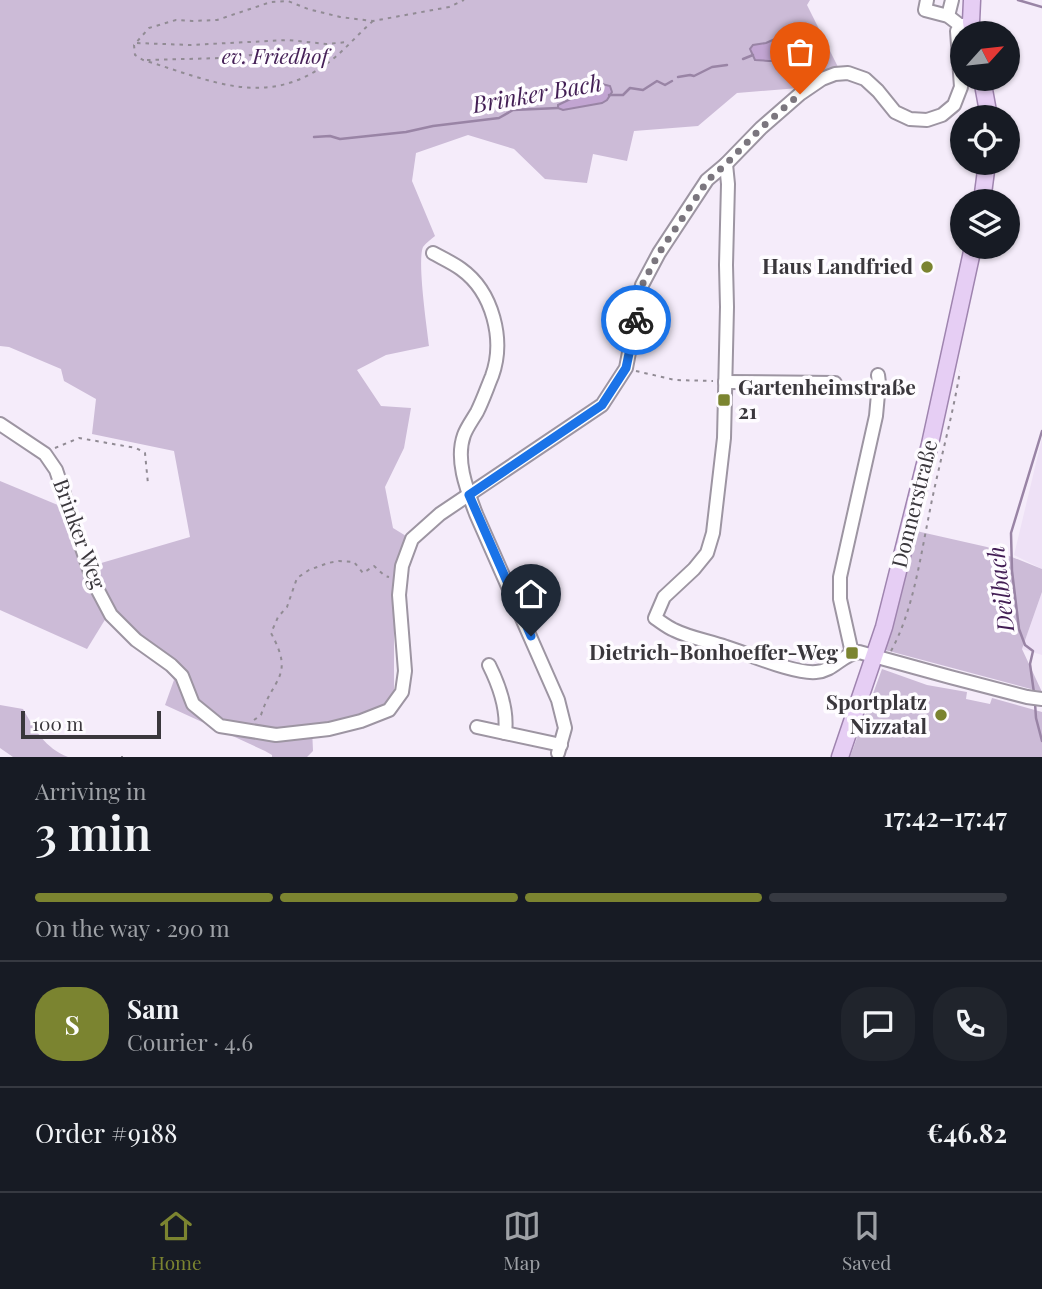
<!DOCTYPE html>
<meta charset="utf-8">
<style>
:root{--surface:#171b24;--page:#20242c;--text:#f1f3f6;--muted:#9ea1a6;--line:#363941;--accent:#7b8430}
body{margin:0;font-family:"Playfair Display",serif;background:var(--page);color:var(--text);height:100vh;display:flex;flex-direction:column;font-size:26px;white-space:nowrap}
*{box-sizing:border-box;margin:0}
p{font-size:23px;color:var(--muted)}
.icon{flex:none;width:38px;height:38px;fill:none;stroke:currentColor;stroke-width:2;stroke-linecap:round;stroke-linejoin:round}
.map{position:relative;height:757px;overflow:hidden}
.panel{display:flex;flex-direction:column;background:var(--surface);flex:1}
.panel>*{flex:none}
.needle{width:46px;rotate:63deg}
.tools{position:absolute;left:950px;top:21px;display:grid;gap:14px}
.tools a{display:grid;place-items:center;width:70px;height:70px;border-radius:50%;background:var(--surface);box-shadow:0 2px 5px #0004;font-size:35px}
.scale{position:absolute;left:21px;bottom:18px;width:140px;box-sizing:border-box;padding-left:7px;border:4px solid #3a373c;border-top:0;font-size:19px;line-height:24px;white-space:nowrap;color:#3a373c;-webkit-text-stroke:5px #fefcff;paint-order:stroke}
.pin{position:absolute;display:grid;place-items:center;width:60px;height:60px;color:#fff;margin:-72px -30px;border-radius:50% 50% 50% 0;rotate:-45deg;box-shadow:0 0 7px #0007}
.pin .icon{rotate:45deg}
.courier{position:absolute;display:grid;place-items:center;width:70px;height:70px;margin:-35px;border:5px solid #1a73e8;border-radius:50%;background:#fff;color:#222;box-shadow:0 2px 9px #0007}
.overview em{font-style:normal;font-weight:600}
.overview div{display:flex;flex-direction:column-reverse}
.overview{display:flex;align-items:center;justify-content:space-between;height:119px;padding:0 35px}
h1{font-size:46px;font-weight:600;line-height:52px}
.bar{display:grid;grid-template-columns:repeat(4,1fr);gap:10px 7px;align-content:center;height:84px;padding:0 35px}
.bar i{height:9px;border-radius:5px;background:var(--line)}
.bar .active{background:var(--accent)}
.bar p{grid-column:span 4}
.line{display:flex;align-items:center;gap:18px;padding:0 35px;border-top:2px solid var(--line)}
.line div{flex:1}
.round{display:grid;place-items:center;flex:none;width:74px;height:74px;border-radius:28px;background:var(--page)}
.menu{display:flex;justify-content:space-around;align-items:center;height:98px;border-top:2px solid var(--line);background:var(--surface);font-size:19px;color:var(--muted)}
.menu a{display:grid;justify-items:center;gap:4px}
.menu .active{color:var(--accent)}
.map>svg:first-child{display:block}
</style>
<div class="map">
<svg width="1042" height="757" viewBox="0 0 1042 757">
<rect width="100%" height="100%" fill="#f5ecfa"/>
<!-- built -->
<g fill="#eee1f6">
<path d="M1042,438V569L1014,555Z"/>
<path d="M1042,592V655L1022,649Z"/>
</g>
<!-- green -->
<g fill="#ccbbd7">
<path d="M0,0H810L807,5L839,69L799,88L737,93L698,126L634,131L627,161L593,154L587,183L545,179L514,149L468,135L416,153L412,181L435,236C431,239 426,243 423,247C417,261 427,328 429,346L386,355L357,370L381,406L411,408L404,448L385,487L393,528L406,536L397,563L394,592V693L383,705L359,716L312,728L313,751L307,757H272V755L265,751L165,705L174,680L161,663L132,643L91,566L190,537L174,451L92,434L96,399L64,381L61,369L9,347L0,346Z"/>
<path d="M0,481L65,508L106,618L87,649L0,610Z"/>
<path d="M903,528L987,547L1042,569V592L1022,649L1042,692L870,646Z"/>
<path d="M882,669L927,685L967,692L966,699L990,704L992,698L1042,712V757H850Z"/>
<path d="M0,705L23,709C35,730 45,748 68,757H13L0,748Z"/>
</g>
<!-- water -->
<g fill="#c2a5d2" stroke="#9984a5" stroke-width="2">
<path d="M775,39L783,44L787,51C777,66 771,60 755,60L750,49L753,45L766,43Z"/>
<path d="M602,84L610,86L612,92L607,100L602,103L563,110L558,108V105Z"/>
</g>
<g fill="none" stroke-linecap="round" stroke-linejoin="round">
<!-- stream -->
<g stroke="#9984a5" stroke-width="2.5">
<path d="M1018,0L1042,7"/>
<path d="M743,59L753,55"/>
<path d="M678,77L690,75L694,76L712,67L727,65"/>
<path d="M609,95H623L630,88L643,90L657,81L665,85L672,81"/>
<path d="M314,137L330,136L340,139L406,132L433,126L499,118L513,110L558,108"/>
<path d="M1034,693L1030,664L1033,651L1025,645L1019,629L1012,571L1011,533L1042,431"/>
<path d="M1035,703L1036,718L1042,741"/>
</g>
<!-- minor casing -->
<g stroke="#9d95a2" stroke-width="16">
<g id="minor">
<path d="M927,0L925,10L948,16L961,26"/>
<path d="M948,16L952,0"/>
<path d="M726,164L728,184L726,265L727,307L724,438L713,533L707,553L694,569L664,597L655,618C661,622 667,627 674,630C690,638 709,641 726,647C749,654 794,674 816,672C834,671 842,654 859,652L950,677L1027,697L1042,699"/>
<path d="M433,253C442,258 453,263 461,269C493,292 505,340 492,376C487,388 483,400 477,412C473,419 467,427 464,435C455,460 467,490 476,514L558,700L565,728L558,753"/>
<path d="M725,382L835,383"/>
<path d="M0,424L45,454L56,470L93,581L111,615L136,640L171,665L182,676L193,704L220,726L276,735L329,729L361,721L389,710L402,692L405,671L399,595L402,566L412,539L440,514L602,405L626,368L642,285L659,253L707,180L726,164L761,128L800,94L822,79L835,74L848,73L865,79L878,91L895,112L910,119L927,120L942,115L954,105L961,87L957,31L961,26L971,22"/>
<path d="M852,653L840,599V577L876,416L879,383L878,375"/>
<path d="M489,665C499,685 508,710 505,733"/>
<path d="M477,727L561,745"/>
</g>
</g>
<!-- major casing -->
<g stroke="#9f84af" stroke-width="19">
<g id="major">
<path d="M972,0L971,22L973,33"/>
<path d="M982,79L989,117"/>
<path d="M982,201L987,163"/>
<path d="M840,757L884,627L930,444L973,247"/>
</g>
</g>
<!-- path -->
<g stroke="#918b94" stroke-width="2" stroke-dasharray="3.5 5" stroke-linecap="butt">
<path d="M373,21C358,34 345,50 329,62C266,110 210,80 143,60L135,55L134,45L149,28L176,20L192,21L217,20L271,2L288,1L308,9L340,17L373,21L449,7L464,0"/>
<path d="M137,43L190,45L288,40L326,44L348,42"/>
<path d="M147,60L223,58L272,53L333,57"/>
<path d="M636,371L675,380L713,381"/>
<path d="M845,383H868"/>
<path d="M55,448L79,438L136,448L145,453L148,484"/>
<path d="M891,651C913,611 920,559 929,515C938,467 952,420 960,371"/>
<path d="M254,720L261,715C273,677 295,677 271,633L278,617L287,607L297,578L309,570L328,563L339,561L354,562L363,573L374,566L385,576L389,577"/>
<path d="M122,756V757"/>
</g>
<!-- minor -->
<use href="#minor" stroke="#fff" stroke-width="12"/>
<!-- major -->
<use href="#major" stroke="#e6cef4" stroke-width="16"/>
</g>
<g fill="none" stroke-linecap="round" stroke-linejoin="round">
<!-- done -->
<path stroke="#7b767e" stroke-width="7" stroke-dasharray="0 12.6" d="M636,320L642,285L659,253L708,180L726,164L761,128L800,94"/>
<!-- route -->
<path stroke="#1a73e8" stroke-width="9" d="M531,636L469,495L602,405L626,368L636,320"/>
</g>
<!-- markers -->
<g fill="#7b8430" stroke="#fefcff" stroke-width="2.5">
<circle cx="927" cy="267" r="7"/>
<rect x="717" y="393" width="14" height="14" rx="3.5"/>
<rect x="845" y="646" width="14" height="14" rx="3.5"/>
<circle cx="941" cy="715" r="7"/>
</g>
<g text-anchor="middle" stroke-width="7" stroke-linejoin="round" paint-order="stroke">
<!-- park labels -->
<g font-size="21" font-style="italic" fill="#462158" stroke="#fefcff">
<text x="275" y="64">ev. Friedhof</text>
</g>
<!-- poi labels -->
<g font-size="21" font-weight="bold" fill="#3a373c" stroke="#fefcff" text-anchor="end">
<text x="913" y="274">Haus Landfried</text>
<text x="738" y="395" text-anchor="start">Gartenheimstraße<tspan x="738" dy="24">21</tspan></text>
<text x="838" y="660">Dietrich-Bonhoeffer-Weg</text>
<text x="927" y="710">Sportplatz<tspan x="927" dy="24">Nizzatal</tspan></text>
</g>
<!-- street labels -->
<g font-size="21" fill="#3a373c" stroke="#fefcff">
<text transform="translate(915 504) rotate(-76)" y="7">Donnerstraße</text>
<text transform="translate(79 534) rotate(70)" y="7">Brinker Weg</text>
</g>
<!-- water labels -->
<g font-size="23" font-style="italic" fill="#421d54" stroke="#fefcff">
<text transform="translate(537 94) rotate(-10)" y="8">Brinker Bach</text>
<text transform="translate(1001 589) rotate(-97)" y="8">Deilbach</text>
</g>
</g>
</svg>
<div class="tools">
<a><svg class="needle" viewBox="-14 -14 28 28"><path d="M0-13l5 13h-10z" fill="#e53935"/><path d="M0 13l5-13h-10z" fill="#9ea1a6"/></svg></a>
<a><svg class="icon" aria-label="locate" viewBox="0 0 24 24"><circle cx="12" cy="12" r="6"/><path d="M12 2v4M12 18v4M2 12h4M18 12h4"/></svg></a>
<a><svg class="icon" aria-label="layers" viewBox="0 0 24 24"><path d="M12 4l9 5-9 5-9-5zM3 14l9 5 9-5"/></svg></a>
</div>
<div class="scale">100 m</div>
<div class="pin" style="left:800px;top:94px;background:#ea580c"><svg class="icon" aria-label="bag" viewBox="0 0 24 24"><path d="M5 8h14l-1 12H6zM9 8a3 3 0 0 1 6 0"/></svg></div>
<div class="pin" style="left:531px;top:636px;background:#1f2937"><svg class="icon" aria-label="home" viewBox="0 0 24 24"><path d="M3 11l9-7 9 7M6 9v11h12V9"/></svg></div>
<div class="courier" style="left:636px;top:320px"><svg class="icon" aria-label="bike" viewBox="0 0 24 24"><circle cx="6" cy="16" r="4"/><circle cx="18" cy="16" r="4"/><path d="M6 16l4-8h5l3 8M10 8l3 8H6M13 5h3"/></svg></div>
</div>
<section class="panel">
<div class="overview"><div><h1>3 min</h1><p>Arriving in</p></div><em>17:42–17:47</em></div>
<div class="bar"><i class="active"></i><i class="active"></i><i class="active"></i><i></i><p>On the way · 290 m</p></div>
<div class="line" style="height:126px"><b class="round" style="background:var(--accent);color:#fff">S</b><div><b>Sam</b><p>Courier · 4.6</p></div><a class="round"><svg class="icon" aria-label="chat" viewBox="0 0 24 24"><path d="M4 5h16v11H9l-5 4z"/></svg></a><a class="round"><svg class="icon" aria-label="phone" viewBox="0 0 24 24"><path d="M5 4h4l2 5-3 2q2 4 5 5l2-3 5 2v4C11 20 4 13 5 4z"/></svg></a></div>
<div class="line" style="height:91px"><div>Order #9188</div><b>€46.82</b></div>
</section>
<nav class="menu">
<a class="active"><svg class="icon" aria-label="home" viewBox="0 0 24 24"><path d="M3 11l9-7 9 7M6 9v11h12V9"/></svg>Home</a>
<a><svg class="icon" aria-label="map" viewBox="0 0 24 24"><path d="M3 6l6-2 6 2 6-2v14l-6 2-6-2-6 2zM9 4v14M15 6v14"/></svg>Map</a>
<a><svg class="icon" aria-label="saved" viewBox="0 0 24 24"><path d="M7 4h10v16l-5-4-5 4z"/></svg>Saved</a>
</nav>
